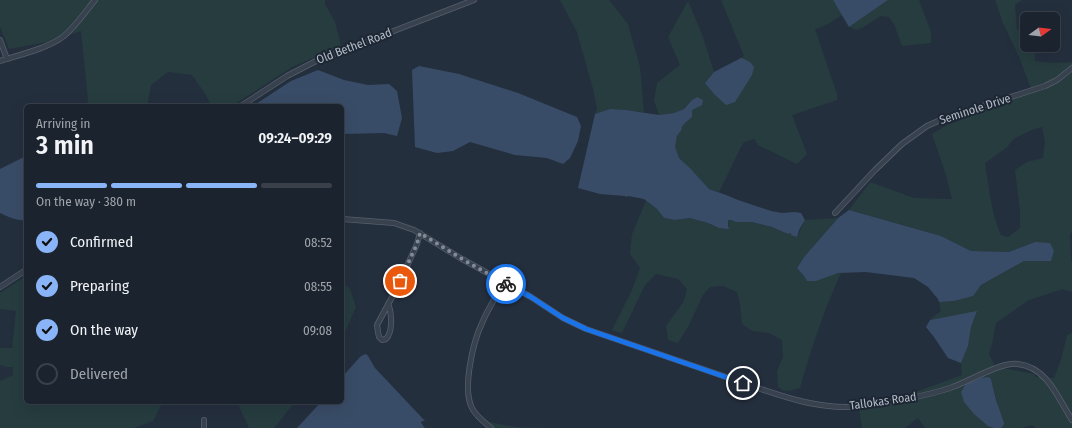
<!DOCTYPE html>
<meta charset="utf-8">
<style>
:root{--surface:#1b232e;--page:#282f3a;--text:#f1f3f6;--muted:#a0a4aa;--line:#39404a;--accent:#8ab4f8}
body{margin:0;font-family:"Fira Sans Condensed",sans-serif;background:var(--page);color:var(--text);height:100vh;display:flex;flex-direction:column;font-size:15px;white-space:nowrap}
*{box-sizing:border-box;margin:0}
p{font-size:13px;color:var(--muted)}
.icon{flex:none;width:22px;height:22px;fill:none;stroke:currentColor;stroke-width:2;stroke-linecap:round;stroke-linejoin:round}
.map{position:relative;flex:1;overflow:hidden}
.drawer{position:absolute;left:24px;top:104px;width:320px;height:300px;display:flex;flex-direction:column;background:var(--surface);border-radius:6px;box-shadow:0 4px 16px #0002,0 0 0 1px var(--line)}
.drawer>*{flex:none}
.needle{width:26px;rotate:75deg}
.tools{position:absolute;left:1020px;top:12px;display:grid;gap:8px}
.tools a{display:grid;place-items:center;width:40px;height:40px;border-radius:6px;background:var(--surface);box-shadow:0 4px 16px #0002,0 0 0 1px var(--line);font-size:20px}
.pin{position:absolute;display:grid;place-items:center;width:34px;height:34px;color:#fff;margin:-17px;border:2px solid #fff;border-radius:50%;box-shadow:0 1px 4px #0007}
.courier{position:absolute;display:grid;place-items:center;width:40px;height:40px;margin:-20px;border:3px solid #1a73e8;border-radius:50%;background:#fff;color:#222;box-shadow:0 1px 5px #0007}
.overview em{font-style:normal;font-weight:600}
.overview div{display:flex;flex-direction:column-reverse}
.overview{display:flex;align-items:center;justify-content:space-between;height:68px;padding:0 12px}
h1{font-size:26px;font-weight:600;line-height:30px}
.bar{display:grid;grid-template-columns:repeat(4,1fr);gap:6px 4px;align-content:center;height:48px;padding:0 12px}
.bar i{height:5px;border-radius:3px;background:var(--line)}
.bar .active{background:var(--accent)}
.bar p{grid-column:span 4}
ol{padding:0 12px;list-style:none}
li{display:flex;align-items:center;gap:12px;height:44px}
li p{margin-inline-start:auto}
li .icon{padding:4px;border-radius:50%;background:var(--accent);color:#111;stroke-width:4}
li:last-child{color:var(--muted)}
li i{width:22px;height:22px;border:2px solid var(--line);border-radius:50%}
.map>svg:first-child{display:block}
</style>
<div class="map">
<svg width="1072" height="428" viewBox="0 0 1072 428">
<rect width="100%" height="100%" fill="#242f3e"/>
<!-- green -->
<g fill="#263c3f" fill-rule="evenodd">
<path d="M0,0H325V4L335,22L341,46L292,67L232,106H213L211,105L204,92L192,75L168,72L151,85L147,106H87L88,100L81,31L48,42L9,49L0,27Z"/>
<path d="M560,0H609L628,24L640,67L644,112L610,109L595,114L597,108L593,89L577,32Z"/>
<path d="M721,0H833L842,15C834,20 825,27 815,29L837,94V100L792,115L807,154L797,164L758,145L754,139L743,143L719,192L709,189L690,168L679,158L674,147L680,128L685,123L692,117L691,101L684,109L674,113L659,115L654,100L657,83L680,65L668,37L688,1L702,34L714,72L705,83L741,58L736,60L744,56Z"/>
<path d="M888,0H919L931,32V43L902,46L894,24L889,17L881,16L862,28L856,30L849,27Z"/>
<path d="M995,0H1022L1015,5L1017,30L1027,27V45H1035V61L1053,63L1072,62V65C1060,77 1046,83 1031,89L1020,59L1003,23Z"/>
<path d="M1072,71V232L1070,234L1071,261L1072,262V292L1063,289L1029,300L996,323L993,340L989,354L995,366C982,372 969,378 956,384C937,391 916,394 896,398L907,395L962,375L961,363L968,346L971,327L977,312L930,320L932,318L941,311L939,302L954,301L972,296L981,285L1024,261H1051L1035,242L1009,252L971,251L941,236L849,210L870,182L914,198L952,199L946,175L932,134L947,125L990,108L994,104C1020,96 1051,91 1072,71ZM1042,127L1045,142L1043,158L1027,162L1015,170L1020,210V228L1008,237L1001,235C991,213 989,187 985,163L1006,148L1015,138L1034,129Z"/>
<path d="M646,201L657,209L664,218L675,220L690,218L708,223L719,228H729L728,220L731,219L736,222H752L772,227L788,234L792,233L797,237L805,220L838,218L804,257L797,267L804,276L841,273C824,310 811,349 800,388C790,390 786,394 778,387L777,371L783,357L782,340L769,333L752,331L742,324L740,304L737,292L723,286L710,287L703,295L688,327L678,343L668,340L666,326L684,301L687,289L678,279L656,274L645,285L622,333L612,330L632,290L640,268L630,254L632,234Z"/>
<path d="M26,276V402H163L153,421L134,428H0V381L13,375V367H7L0,365V348H12L16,311L0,309V293Z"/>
<path d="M342,282L350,289L356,307L342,339Z"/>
<path d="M1072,333V415L1063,399L1049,378H1054L1061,360L1067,335Z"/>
<path d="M1003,368L1034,374L1036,377H1041L1045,381L1072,424V428H1036L1032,425L1024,427L1023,428H1001L1003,426L991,379L989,377L970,382Z"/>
<path d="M966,384L961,392C970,406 978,422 994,428H925L918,418L905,428H862L859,409L949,391Z"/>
<path d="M237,402H295L274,428H249Z"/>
<path d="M484,421L516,427L546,428H488Z"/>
</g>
<!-- water -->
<g fill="#394c67">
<path d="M833,0H888L849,27Z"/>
<path d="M741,58C747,60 750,61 754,67L752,75L735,102L726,105L714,94L705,83L714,72Z"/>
<path d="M419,66L459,74L518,93L577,117L581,126L578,141L570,158L563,164L547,158L515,155L470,142L453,151L437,153L415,147L412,70Z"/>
<path d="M318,70L344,80L368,85L389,84L397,91L402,118L397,136L384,133L342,134V106H253L291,81Z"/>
<path d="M697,97L703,100L702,105L692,110V117L685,123L681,128L682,129L677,136L675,147L679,158L690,168L709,189L726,195L738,200L771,211L782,213L795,212L801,213L805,220L799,230L797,237L791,235V233L788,234L772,227L752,222H736L731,220H728V225L729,229L719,228L708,223L690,218L675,220L664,218L657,209L644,199L628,196L626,197L625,196L600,194L578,188L595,114L610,109L626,110L659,115L674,113L684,109L691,101Z"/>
<path d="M26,156V220C16,221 9,217 0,213V169Z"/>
<path d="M849,210L941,236L971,251L1009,252L1035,242L1050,243L1054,251L1051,261H1024L981,285L973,296L954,301L939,302L938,299L928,287L914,278L866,272L838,273L816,281H807L804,276L797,268L804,257L838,218Z"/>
<path d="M977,311L971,327L968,346L961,363L948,358L934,337L926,327L930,320Z"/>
<path d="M366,354L368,356L375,368L425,421H422L421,423L425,428H297L321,402H342V377L360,357L363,355Z"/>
<path d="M989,377L991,379L996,400L1004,423L1003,426L1001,428H994L988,426L974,414L964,402L961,392L966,384L981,378Z"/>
</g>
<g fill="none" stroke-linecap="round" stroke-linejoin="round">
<!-- minor casing -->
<g stroke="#565f6c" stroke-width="6">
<g id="minor">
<path d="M0,40L7,59"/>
<path d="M0,61C19,55 49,48 64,36C76,26 85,12 95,0"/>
<path d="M241,106L287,76L316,61L474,0"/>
<path d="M835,213L875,170L902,144L927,126L945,118L1045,86L1057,80L1072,68"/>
<path d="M342,219L394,223L414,230L462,259L531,297L563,318L586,329C633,345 680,361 726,377C771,392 816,412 864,406C893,402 922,397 950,388C969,382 999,362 1018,364C1047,367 1058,398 1072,420"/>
<path d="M0,287L26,270"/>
<path d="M388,304C392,313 393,332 386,339L382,340L379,337L378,332L377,325L397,288L417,244L420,233"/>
<path d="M204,420V428"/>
<path d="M491,428C484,422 476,416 472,408C462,389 473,342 482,323C488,309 496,296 504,283"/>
</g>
</g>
<!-- minor -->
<use href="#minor" stroke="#38414e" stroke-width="4.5"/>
</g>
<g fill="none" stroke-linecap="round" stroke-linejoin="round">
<!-- done -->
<path stroke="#828b98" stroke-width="4" stroke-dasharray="0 7.2" d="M400,281L417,244L420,233L462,259L506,284"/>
<!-- route -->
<path stroke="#1a73e8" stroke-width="5" d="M506,284L531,297L563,318L586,329L743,383"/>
</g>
<g text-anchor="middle" stroke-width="4" stroke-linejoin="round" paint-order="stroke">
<!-- street labels -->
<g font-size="12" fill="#b4bcc9" stroke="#1d2633">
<text transform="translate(354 46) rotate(-21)" y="4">Old Bethel Road</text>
<text transform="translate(975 109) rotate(-18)" y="4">Seminole Drive</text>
<text transform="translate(883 401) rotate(-8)" y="4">Tallokas Road</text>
</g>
</g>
</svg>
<div class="tools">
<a><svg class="needle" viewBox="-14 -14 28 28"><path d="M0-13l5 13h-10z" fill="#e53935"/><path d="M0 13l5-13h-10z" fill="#a0a4aa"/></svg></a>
</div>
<div class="pin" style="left:400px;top:281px;background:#ea580c"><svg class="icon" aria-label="bag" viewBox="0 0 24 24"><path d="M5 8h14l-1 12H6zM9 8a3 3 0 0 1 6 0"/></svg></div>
<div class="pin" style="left:743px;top:383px;background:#1f2937"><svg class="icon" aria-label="home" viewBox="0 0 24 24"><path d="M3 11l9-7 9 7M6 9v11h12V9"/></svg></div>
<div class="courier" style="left:506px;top:284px"><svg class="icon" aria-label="bike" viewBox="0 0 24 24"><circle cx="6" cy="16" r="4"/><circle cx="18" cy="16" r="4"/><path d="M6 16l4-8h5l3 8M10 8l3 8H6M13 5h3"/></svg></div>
<section class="drawer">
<div class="overview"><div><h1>3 min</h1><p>Arriving in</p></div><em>09:24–09:29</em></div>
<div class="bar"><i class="active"></i><i class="active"></i><i class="active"></i><i></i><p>On the way · 380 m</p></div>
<ol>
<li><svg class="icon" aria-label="check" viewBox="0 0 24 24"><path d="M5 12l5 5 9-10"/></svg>Confirmed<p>08:52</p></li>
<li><svg class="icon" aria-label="check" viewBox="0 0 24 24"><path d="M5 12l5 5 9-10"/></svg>Preparing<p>08:55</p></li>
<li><svg class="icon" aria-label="check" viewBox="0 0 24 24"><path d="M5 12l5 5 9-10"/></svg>On the way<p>09:08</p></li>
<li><i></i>Delivered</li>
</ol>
</section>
</div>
